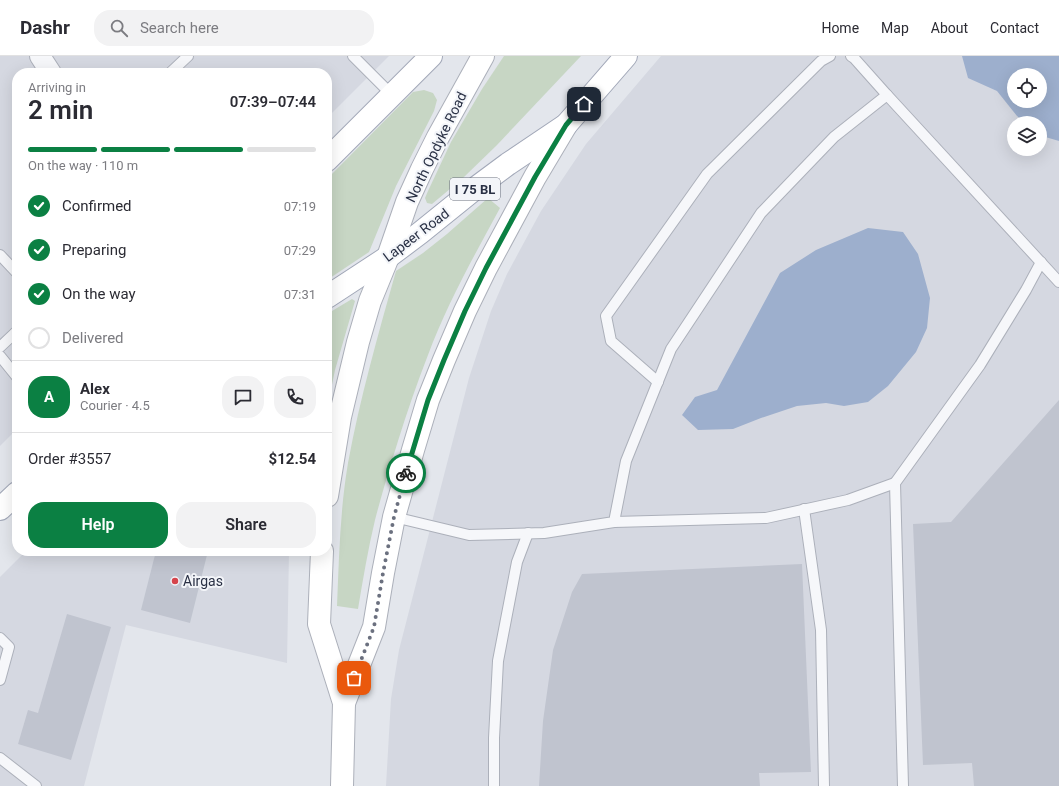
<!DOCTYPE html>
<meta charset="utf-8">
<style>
:root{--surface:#fff;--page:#f2f2f3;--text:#2b2b33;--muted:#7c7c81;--line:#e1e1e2;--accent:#0b8043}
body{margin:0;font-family:Roboto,sans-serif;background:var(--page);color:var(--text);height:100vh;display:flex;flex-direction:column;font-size:15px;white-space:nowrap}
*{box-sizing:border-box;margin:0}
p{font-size:13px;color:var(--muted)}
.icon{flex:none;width:22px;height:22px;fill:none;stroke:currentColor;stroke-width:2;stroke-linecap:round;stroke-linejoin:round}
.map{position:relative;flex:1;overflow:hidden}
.sheet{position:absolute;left:12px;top:12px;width:320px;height:488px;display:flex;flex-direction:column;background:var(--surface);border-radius:16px;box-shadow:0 4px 16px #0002}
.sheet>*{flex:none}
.tools{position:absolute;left:1007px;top:12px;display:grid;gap:8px}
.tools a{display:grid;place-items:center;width:40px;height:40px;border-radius:50%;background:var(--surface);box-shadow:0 4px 16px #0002;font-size:20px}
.pin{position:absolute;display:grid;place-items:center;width:34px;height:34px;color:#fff;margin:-17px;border-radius:8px;box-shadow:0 2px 6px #0006}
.courier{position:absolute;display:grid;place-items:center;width:40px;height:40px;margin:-20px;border:3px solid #0b8043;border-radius:50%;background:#fff;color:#222;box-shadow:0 1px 5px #0007}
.headline em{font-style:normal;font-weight:600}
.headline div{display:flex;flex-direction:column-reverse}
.headline{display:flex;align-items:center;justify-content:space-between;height:68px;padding:0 16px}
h1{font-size:26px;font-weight:600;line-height:30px}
.bar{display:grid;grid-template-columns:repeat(4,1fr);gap:6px 4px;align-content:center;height:48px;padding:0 16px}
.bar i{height:5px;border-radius:3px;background:var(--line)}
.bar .selected{background:var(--accent)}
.bar p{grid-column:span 4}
.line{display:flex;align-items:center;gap:10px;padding:0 16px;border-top:1px solid var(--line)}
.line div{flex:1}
.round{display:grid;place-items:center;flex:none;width:42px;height:42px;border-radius:16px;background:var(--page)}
ol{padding:0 16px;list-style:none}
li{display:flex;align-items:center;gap:12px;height:44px}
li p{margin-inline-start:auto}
li .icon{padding:4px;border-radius:50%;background:var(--accent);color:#fff;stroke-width:4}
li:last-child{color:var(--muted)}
li i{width:22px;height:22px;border:2px solid var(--line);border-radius:50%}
.button{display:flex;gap:8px;margin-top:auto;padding:8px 16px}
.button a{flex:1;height:46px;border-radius:16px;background:var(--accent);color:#fff;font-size:16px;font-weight:600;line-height:46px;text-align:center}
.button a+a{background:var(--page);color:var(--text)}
header{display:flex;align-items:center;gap:24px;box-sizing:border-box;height:56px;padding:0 20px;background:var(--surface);border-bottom:1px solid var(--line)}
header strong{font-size:19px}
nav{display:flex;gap:22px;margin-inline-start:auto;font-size:14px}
.search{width:280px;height:36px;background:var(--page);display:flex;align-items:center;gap:10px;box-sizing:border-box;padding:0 14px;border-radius:16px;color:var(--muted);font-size:15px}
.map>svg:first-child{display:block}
</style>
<header>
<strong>Dashr</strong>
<div class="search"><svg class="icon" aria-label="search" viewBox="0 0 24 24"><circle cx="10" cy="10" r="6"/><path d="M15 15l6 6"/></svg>Search here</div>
<nav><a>Home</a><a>Map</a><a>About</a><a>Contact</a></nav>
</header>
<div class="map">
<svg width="1059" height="730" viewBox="0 0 1059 730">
<rect width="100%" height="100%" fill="#e3e6ec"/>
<!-- built -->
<g fill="#d5d8e1" fill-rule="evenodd">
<path d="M0,0H389L327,62V17H17V373L0,390Z"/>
<path d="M661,0H1059V730H386L391,643L399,594L469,322L491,255L507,218L541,155L586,88ZM1014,19H1040V45H1014ZM1014,67H1040V93H1014Z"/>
<path d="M26,495H289L287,607L126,569L84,730H0V521Z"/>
</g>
<!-- green -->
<g fill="#c7d6c4">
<path d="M504,0H581L497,89L463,122L432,148L427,147L425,142L428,135L451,86L482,33Z"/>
<path d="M424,34L433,37L437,44L434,55L396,130L369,196L327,224V123L413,36Z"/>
<path d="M488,142L500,152C474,200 447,248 428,299C417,327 407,356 398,385C390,411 382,437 375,464C368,493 363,523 358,553L337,550C339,502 340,454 348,407C360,342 378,279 396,215L423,197L447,178Z"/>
<path d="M352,243L355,245L335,314L327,353V258Z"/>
</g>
<!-- water -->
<g fill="#9dafcd" fill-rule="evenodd">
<path d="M962,0H1059V85L1042,80L1040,79V67H1026L1017,60L997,35L968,22ZM1014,19H1040V45H1014Z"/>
<path d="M868,172L903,176L918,198L930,242L927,272L916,296L888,330L868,346L844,350L826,347L797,350L761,362L733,373L698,374L682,359L695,341L717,334L780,217L816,194Z"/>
</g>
<!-- building -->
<g fill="#c0c4cf">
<path d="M1059,344V730H974L972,707L923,709L913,468L951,466Z"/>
<path d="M156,495H208L190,567L141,554Z"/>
<path d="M802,508L811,716L759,717L760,730H539L543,665L553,594L572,536L582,518Z"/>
<path d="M67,558L111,571L71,704L18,688L28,654L38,657Z"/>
</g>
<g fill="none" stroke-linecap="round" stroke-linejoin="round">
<!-- lane casing -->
<g stroke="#acb0ba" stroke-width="12">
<g id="lane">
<path d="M353,0L392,39"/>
<path d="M851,0L854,2L887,39"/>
<path d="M170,17L188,0"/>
<path d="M0,199L17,217"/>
<path d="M0,291L17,275"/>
<path d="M0,300L17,321"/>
<path d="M658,326L611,285L606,260L707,118L821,5L830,0"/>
<path d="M804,453L821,574L824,730"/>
<path d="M394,461L469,479L544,477L614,466L626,405L671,293L761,157L834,81L887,39L1059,226"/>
<path d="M614,466L766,462L848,444L895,427"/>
<path d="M0,582L9,591L0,624"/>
<path d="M0,702L36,730"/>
<path d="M494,730V682L498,605L517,506L528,477"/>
<path d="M903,730L895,427L980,309L1026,234L1041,206"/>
</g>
</g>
<!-- street casing -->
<g stroke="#acb0ba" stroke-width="22">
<path id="street" d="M40,0L51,17"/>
</g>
<!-- secondary casing -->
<g stroke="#acb0ba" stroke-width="24">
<g id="secondary">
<path d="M327,440L340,361L358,286L370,245L388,201L407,146L422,113L438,81L483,0"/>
<path d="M322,495L319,568L344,647L342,730"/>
<path d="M344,647L374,571L383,517L394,461L413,394L428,344L444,304L465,255L486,212L535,121L566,69"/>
</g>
</g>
<!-- primary casing -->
<g stroke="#a2a8b8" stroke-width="24">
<g id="primary">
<path d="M327,104L431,0"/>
<path d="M327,241L388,201L420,177L477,131L508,108L566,69L626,0"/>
<path d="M0,453L17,437"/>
</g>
</g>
<!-- lane -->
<use href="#lane" stroke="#f6f7fa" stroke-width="10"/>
<!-- street -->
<use href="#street" stroke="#f6f7fa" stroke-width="20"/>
<!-- secondary -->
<use href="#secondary" stroke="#fff" stroke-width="22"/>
<!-- primary -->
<use href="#primary" stroke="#fff" stroke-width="22"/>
</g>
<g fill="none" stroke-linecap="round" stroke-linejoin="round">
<!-- done -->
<path stroke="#6b707f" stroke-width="4" stroke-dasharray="0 7.2" d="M354,622L374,571L383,517L394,461L406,417"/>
<!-- route -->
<path stroke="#0b8043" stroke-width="5" d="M406,417L428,344L444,304L465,255L486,212L535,121L566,69L584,48"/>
</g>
<!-- markers -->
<circle fill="#d5444b" stroke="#f3f5f9" stroke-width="1.5" cx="175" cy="525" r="4"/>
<g text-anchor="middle" stroke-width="4" stroke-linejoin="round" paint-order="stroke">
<!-- shield labels -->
<rect fill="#f3f5f9" stroke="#666c7b" stroke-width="1" x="450" y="122" width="50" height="22" rx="3"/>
<g font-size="13" font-weight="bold" fill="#2a3145">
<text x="475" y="138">I 75 BL</text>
</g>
<!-- street labels -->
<g font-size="14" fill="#2a3145" stroke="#f3f5f9">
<text transform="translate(436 91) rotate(-64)" y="5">North Opdyke Road</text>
<text transform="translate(416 179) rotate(-37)" y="5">Lapeer Road</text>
</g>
<!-- poi labels -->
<g font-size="14" fill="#2a3145" stroke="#f3f5f9" text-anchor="start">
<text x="183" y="530">Airgas</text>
</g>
</g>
</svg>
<div class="tools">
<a><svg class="icon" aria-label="locate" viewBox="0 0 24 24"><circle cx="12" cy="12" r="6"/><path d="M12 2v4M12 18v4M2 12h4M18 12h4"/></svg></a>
<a><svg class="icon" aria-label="layers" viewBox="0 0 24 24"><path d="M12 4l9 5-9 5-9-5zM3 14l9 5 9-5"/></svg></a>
</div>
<div class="pin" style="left:354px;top:622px;background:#ea580c"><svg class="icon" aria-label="bag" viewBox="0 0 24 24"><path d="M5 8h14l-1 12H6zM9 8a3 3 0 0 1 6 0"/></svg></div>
<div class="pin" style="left:584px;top:48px;background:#1f2937"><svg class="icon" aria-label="home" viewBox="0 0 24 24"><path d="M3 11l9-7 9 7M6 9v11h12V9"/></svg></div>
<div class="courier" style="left:406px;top:417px"><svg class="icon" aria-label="bike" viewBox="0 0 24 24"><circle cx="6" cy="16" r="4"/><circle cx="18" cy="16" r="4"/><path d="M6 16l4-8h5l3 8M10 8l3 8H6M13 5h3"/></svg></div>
<section class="sheet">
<div class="headline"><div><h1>2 min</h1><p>Arriving in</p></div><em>07:39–07:44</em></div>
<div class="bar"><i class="selected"></i><i class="selected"></i><i class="selected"></i><i></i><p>On the way · 110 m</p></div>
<ol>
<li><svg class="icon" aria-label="check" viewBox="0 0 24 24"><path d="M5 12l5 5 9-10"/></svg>Confirmed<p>07:19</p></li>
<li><svg class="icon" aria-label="check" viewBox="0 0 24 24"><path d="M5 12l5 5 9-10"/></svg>Preparing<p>07:29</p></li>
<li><svg class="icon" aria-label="check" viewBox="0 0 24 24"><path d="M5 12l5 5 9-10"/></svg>On the way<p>07:31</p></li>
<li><i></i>Delivered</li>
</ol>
<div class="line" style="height:72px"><b class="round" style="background:var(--accent);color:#fff">A</b><div><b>Alex</b><p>Courier · 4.5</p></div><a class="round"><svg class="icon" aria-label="chat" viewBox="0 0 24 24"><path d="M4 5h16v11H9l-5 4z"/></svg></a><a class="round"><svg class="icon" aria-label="phone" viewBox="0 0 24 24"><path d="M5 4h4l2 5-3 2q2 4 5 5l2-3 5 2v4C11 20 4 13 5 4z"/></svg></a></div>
<div class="line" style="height:52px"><div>Order #3557</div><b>$12.54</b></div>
<div class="button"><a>Help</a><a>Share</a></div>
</section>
</div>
